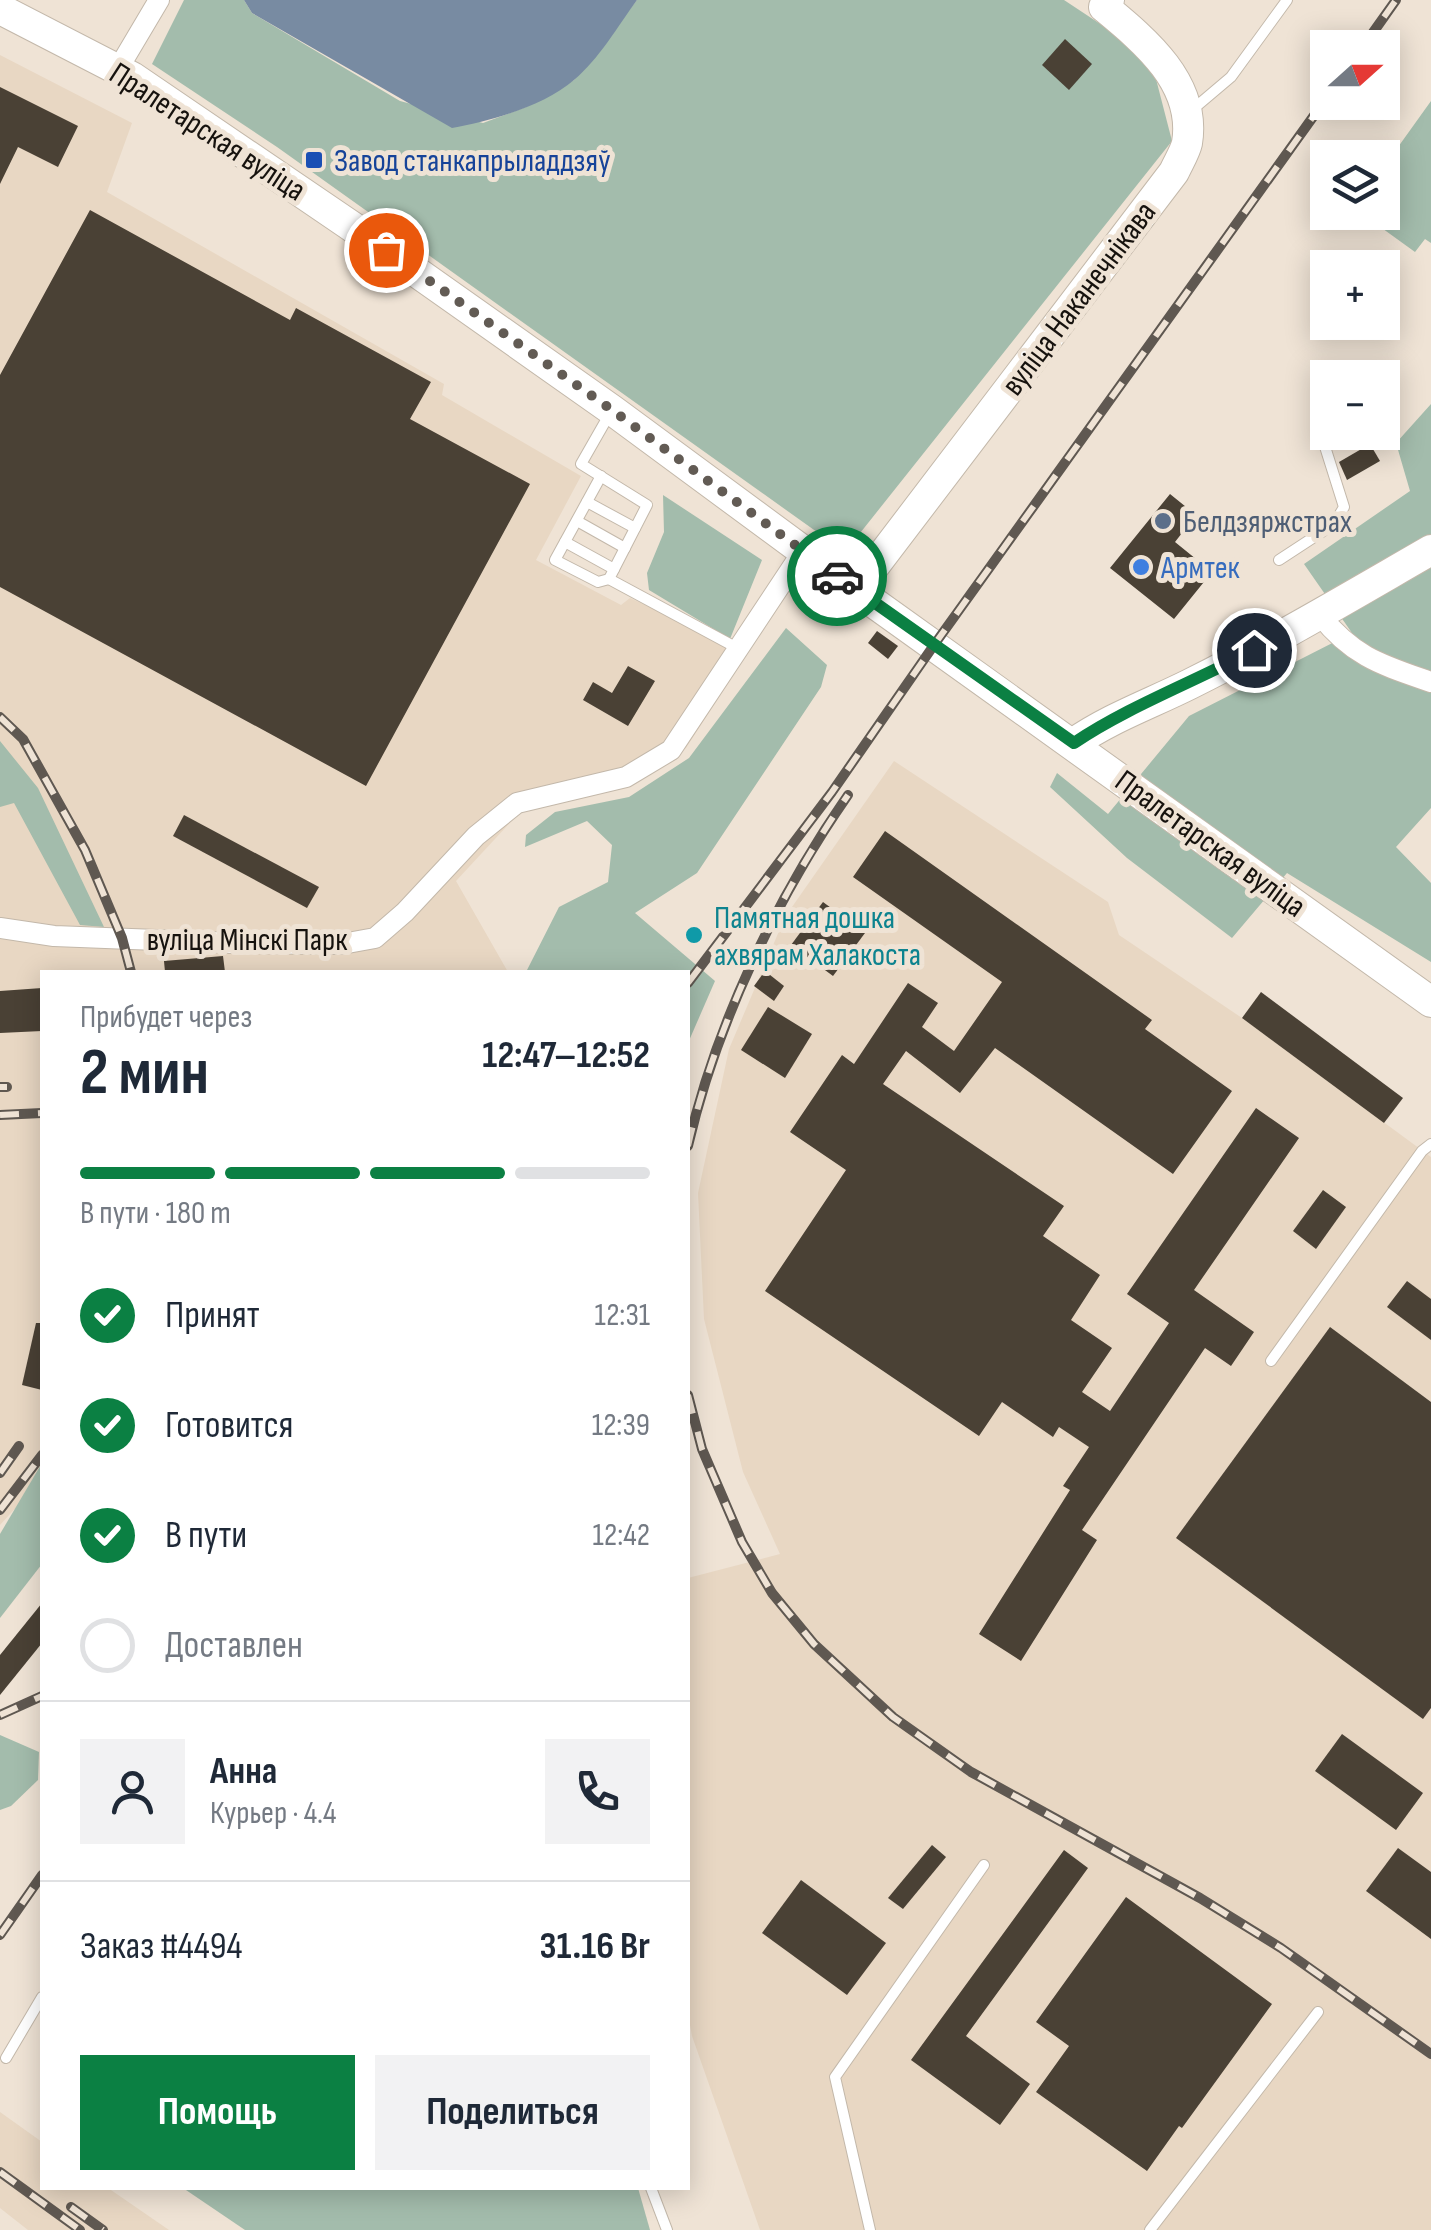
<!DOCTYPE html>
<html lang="ru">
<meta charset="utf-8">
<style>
:root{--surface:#fff;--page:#f2f2f3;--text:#1f2937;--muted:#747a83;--line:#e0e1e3;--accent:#0b8043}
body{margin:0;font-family:"Sofia Sans Condensed",sans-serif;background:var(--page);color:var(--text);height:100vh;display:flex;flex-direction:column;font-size:38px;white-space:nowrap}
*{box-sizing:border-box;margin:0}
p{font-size:32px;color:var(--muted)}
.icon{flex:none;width:55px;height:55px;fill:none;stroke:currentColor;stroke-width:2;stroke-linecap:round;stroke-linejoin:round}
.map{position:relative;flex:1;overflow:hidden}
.side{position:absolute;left:40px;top:970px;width:650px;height:1220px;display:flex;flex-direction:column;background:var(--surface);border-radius:0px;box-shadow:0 5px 25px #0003}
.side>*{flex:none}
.needle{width:65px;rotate:69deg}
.tools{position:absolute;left:1310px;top:30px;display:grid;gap:20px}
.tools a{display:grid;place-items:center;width:90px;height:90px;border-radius:0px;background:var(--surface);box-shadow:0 5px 25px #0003;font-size:50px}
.pin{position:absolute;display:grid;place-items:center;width:85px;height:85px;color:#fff;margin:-42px;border:5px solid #fff;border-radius:50%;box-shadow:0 2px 10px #0007}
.courier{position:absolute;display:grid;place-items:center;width:100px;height:100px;margin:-50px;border:8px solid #0b8043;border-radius:50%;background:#fff;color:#222;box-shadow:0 2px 12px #0007}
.overview em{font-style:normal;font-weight:700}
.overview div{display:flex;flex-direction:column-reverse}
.overview{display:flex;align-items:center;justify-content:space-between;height:170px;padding:0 40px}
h1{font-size:65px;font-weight:700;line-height:75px}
.bar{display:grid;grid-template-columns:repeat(4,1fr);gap:15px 10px;align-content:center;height:120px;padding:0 40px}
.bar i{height:12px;border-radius:8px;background:var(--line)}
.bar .current{background:var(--accent)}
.bar p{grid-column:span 4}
.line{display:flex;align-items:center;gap:25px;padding:0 40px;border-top:2px solid var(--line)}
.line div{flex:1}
.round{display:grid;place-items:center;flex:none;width:105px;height:105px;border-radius:0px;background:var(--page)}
ol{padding:0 40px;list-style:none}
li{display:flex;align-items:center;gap:30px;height:110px}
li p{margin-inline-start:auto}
li .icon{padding:10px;border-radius:50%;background:var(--accent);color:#fff;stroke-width:4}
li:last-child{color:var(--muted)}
li i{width:55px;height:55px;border:5px solid var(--line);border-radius:50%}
.action{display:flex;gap:20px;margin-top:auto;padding:20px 40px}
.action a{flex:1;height:115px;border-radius:0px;background:var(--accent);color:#fff;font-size:40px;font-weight:700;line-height:115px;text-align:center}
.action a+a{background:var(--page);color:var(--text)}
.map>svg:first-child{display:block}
</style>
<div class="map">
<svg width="1431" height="2230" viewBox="0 0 1431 2230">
<rect width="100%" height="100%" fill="#efe3d5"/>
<!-- built -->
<g fill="#e8d7c3">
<path d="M0,55L132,123L107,192L444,384L442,395L581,476L536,560L621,605L630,598L693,627L745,657L686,748L633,782L520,812L456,881L508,972H42V1479L0,1525Z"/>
<path d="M894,761L1108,902L1119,935L1242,1018L1431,1157V2230H760L692,2036L688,2014V1578L780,1554L743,1472L704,1319L698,1193L729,1049L785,917Z"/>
<path d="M0,2112L42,2142V2188H108L169,2230H28L0,2208Z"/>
</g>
<!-- green -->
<g fill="#a3bcac">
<path d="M184,0H244L252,13L400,101L483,123L526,107L574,80L637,0H1064L1126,41L1156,79L1172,141L845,552L277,147L152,64Z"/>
<path d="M1431,101V243L1425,239L1415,252L1361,213L1382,212L1383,168Z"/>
<path d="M1431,404V808L1396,847L1431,883V962L1287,873L1232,938L1127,858L1050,787L1057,773L1108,814L1189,716L1352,633L1304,564L1410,491L1396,443Z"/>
<path d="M663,495L762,560L730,639L649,590L647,573L664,532Z"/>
<path d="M786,628L827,665L821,687L697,873L635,913L715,981L688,1043V972H526L559,907L608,882L612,845L587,821L525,847L526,835L555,812L629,797L689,758Z"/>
<path d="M0,741L38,788L104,927L80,925L14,803L0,807Z"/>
<path d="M42,1463V1564L0,1618V1534Z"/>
<path d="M0,1735L39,1752L38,1780L11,1806L0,1810Z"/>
<path d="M183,2188H638L650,2230H245Z"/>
</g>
<!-- water -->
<path fill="#788ba2" d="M244,0H637C618,26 599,59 574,80C544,106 491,121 452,128L252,13Z"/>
<!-- building -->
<g fill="#4a4135">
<path d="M1065,39L1092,64L1069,90L1042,65Z"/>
<path d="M0,87L78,126L58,167L18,147L0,184Z"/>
<path d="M90,210L290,320L296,308L431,382L410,419L530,484L366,786L0,587V375Z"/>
<path d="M1370,444L1380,461L1347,480L1339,462Z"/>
<path d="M1170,494L1196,515L1175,542L1212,572L1174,619L1110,568Z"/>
<path d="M877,631L898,646L888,659L868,643Z"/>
<path d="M628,666L655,681L628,726L583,700L593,682L612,693Z"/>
<path d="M184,815L319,887L307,908L173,836Z"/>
<path d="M885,831L1152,1020L1145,1029L1232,1091L1173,1174L995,1048L960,1093L906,1051L883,1084L1064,1206L1043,1236L1100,1275L1071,1320L1112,1348L1082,1392L1110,1411L1169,1323L1127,1294L1256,1108L1299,1138L1194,1290L1254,1332L1231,1366L1205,1348L1082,1530L1097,1540L1021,1661L979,1634L1070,1490L1063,1486L1089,1447L1059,1427L1053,1437L1002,1402L979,1436L765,1291L846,1170L790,1132L842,1055L854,1064L908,983L938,1003L922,1027L954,1051L1002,982L853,877Z"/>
<path d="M823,902L865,933L833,976L791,945Z"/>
<path d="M223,956L225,972H165L164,961Z"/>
<path d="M765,971L784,986L774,1001L754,986Z"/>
<path d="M42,988V1031L0,1033V991Z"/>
<path d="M1261,992L1403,1098L1384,1123L1242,1018Z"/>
<path d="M768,1007L812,1034L785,1078L741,1050Z"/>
<path d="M1323,1190L1346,1207L1316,1249L1293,1231Z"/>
<path d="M1407,1281L1431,1299V1340L1387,1307Z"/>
<path d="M36,1323H42V1390L22,1385Z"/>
<path d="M1330,1327L1431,1402V1708L1423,1719L1176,1538Z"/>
<path d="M42,1603V1643L0,1695V1655Z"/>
<path d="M1342,1734L1423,1793L1396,1830L1315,1771Z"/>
<path d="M932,1845L946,1857L903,1909L888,1898Z"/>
<path d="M1398,1848L1431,1872V1939L1366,1891Z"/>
<path d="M1064,1850L1088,1868L966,2036L1030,2084L1000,2125L911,2060Z"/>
<path d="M801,1880L886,1943L847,1995L762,1933Z"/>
<path d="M1126,1897L1272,2004L1182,2128L1179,2126L1147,2171L1036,2092L1069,2046L1036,2022Z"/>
</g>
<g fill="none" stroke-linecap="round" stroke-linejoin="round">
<!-- service casing -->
<g stroke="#c3b8aa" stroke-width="12">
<g id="service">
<path d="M1192,110L1231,77L1287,0"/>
<path d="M609,415L581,464L647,505L609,579L739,649"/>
<path d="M601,476L555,560L598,582L609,579"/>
<path d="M587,502L635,528"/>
<path d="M577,521L625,548"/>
<path d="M565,542L614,569"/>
<path d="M1279,560L1334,524L1344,507L1321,434"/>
<path d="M1271,1361L1422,1151L1431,1144"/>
<path d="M6,2058L42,1997"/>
<path d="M651,2188L667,2230"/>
<path d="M870,2230L835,2077L984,1865"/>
<path d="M1150,2230L1318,2012"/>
</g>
</g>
<!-- minor casing -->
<g stroke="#c3b8aa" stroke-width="22">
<g id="minor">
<path d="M118,69L159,0"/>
<path d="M1320,615C1353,657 1382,665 1431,682"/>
<path d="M0,928L54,936L234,943L342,944L375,938L405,912L476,836L517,803L626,777L671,750L803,551"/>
</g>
</g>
<!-- secondary casing -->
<g stroke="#c3b8aa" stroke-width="32">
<g id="secondary">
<path d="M0,9L132,77L357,230L612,410L856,590L1431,1002"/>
<path d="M856,590L1174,172C1178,163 1185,152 1187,143C1197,83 1144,40 1104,7L1109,0"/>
<path d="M1074,743C1110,718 1150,704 1190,684C1272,643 1351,596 1431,550"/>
</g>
</g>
<!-- service -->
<use href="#service" stroke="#fff" stroke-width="10"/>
<!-- minor -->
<use href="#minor" stroke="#fff" stroke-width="20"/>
<!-- secondary -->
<use href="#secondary" stroke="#fff" stroke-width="30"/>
<!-- rail casing -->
<g stroke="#5f5851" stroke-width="10">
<g id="rail">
<path d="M1362,48L1396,0"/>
<path d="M0,717L23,739L85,850L122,938L131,972"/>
<path d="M688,983L832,792L934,645L1328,96"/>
<path d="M0,1087H7"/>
<path d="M0,1115L42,1113"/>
<path d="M688,1146C716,1024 777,897 848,795"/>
<path d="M688,1395L702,1449L742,1542L772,1593L814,1644L893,1717L971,1772L1200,1898L1281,1948L1431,2054"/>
<path d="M0,1473L19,1446"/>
<path d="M0,1510L42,1455"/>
<path d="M0,1715L42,1696"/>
<path d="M0,1935L42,1875"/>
<path d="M0,2172L80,2230"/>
<path d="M71,2207L103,2230"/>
</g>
</g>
<!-- rail -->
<use href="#rail" stroke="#efe3d5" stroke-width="6" stroke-dasharray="19" stroke-linecap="butt"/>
</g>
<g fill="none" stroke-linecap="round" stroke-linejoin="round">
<!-- done -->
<path stroke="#625b54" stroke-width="10" stroke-dasharray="0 18" d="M386,250L612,410L837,576"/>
<!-- route -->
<path stroke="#0b8043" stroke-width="12" d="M837,576L1074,743C1127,707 1196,681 1254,650"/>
</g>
<!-- markers -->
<rect fill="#1a4fb4" stroke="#efe3d5" stroke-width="4" x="304" y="150" width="20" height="20" rx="5"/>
<circle fill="#5c6f8a" stroke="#efe3d5" stroke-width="4" cx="1163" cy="521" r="10"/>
<circle fill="#3f7fe0" stroke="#efe3d5" stroke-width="4" cx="1141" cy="567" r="10"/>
<circle fill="#0f9aa8" stroke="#efe3d5" stroke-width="4" cx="694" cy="935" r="10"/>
<g text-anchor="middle" stroke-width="10" stroke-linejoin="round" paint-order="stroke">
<!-- street labels -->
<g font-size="32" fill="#16120e" stroke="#efe3d5">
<text transform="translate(208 131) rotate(33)" y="11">Пралетарская вуліца</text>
<text transform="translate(1078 298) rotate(-53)" y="11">вуліца Наканечнікава</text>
<text transform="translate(1211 843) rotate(36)" y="11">Пралетарская вуліца</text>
<text x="247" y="950">вуліца Мінскі Парк</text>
</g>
<!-- transit labels -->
<g font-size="32" fill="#164399" stroke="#efe3d5" text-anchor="start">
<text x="334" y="171">Завод станкапрыладдзяў</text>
</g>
<!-- service labels -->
<g font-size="32" fill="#4e5e75" stroke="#efe3d5" text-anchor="start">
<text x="1183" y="532">Белдзяржстрах</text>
</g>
<!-- shop labels -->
<g font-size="32" fill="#366cbe" stroke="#efe3d5" text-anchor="start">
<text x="1161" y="578">Армтек</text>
</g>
<!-- culture labels -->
<g font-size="32" fill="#0d838f" stroke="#efe3d5" text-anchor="start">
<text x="714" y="928">Памятная дошка<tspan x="714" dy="37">ахвярам Халакоста</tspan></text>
</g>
</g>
</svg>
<div class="tools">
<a><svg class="needle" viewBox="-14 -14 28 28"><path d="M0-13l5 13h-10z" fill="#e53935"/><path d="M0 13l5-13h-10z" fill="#747a83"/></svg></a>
<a><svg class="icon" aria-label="layers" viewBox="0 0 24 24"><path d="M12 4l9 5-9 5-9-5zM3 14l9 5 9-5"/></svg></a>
<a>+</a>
<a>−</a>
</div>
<div class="pin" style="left:386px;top:250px;background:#ea580c"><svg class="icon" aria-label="bag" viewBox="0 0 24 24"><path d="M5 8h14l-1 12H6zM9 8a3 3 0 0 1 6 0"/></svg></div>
<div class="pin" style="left:1254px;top:650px;background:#1f2937"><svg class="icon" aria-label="home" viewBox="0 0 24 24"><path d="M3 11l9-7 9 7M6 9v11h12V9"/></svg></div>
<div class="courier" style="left:837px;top:576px"><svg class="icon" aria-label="car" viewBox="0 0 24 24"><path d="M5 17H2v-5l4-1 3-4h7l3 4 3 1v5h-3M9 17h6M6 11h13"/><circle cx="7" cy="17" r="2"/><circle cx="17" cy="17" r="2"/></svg></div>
<section class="side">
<div class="overview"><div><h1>2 мин</h1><p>Прибудет через</p></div><em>12:47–12:52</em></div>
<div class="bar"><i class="current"></i><i class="current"></i><i class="current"></i><i></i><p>В пути · 180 m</p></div>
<ol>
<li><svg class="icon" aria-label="check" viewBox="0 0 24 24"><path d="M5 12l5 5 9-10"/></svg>Принят<p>12:31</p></li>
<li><svg class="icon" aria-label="check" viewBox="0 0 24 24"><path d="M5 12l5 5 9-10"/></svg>Готовится<p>12:39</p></li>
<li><svg class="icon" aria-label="check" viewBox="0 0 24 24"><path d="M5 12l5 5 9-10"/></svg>В пути<p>12:42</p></li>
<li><i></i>Доставлен</li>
</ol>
<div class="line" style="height:180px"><a class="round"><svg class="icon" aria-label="person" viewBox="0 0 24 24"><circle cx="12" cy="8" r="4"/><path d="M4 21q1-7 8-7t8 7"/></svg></a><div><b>Анна</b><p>Курьер · 4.4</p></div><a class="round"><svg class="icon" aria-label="phone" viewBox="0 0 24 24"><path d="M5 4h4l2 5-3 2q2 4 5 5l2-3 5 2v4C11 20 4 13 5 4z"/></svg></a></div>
<div class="line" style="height:130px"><div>Заказ #4494</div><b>31.16 Br</b></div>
<div class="action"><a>Помощь</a><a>Поделиться</a></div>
</section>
</div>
